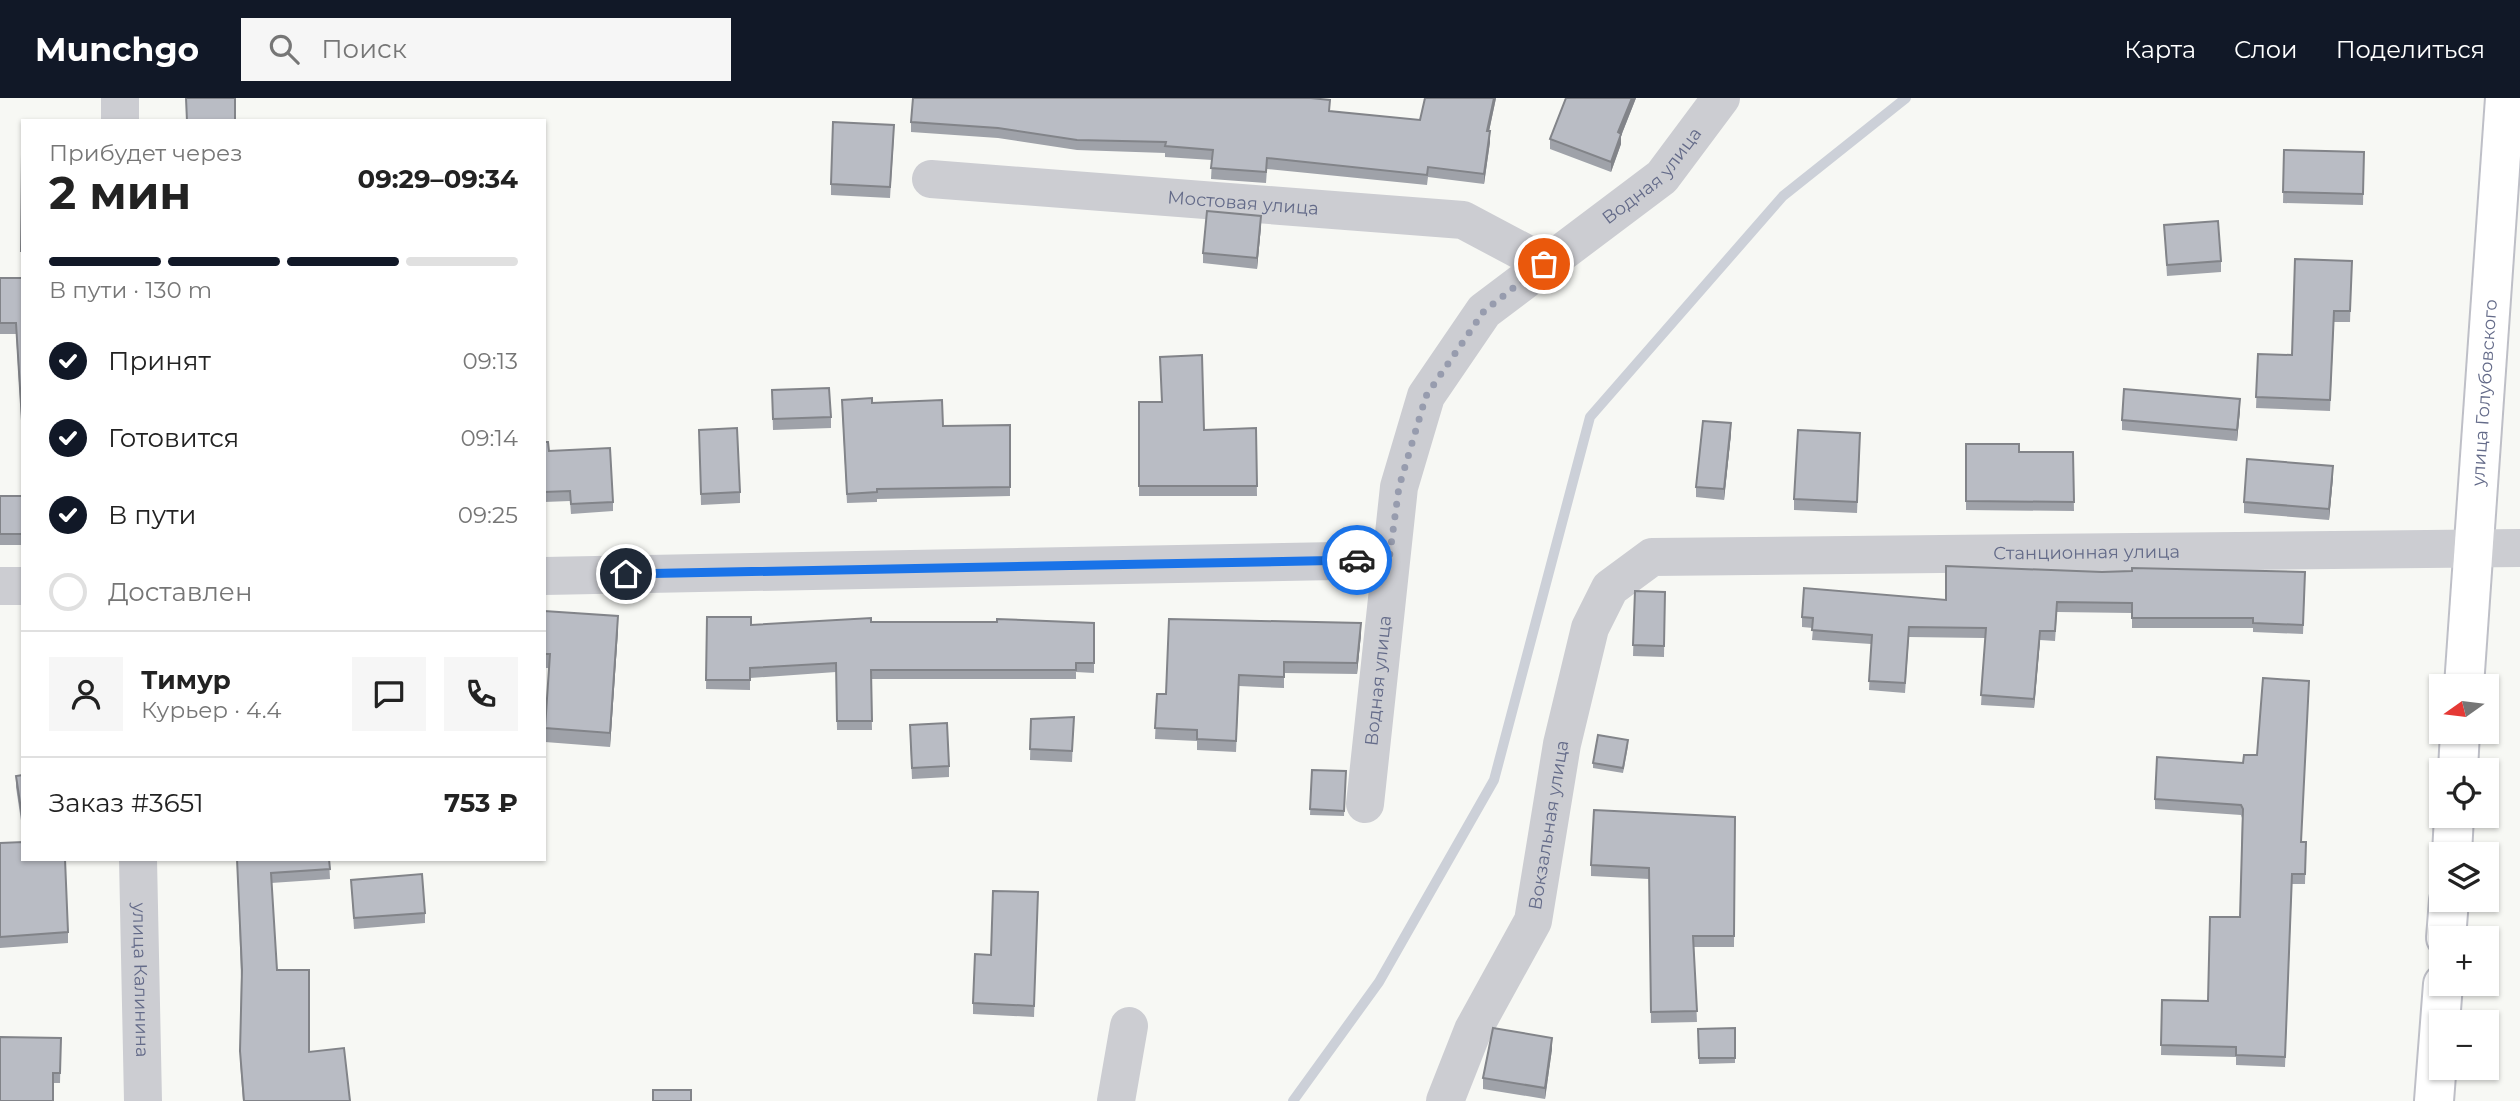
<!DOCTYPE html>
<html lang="ru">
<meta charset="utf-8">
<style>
:root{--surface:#fff;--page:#f6f6f6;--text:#222;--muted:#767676;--line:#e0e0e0;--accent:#111827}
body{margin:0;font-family:Montserrat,sans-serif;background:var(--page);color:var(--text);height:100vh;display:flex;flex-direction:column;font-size:26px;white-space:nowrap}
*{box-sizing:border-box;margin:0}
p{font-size:23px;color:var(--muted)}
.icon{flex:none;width:38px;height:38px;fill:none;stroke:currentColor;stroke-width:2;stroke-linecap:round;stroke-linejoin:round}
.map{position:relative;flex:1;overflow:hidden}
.side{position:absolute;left:21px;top:21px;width:525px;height:742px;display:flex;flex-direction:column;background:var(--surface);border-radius:0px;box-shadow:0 2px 5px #0004}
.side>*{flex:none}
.needle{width:46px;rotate:256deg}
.fabs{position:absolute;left:2429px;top:576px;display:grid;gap:14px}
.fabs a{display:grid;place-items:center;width:70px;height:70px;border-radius:0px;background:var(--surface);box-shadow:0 2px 5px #0004;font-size:35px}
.pin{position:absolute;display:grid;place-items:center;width:60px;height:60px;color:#fff;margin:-30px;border:4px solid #fff;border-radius:50%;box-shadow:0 2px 7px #0007}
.courier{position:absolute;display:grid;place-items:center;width:70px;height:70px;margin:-35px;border:5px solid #1a73e8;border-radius:50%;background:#fff;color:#222;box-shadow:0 2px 9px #0007}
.summary em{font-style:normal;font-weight:700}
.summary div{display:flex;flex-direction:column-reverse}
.summary{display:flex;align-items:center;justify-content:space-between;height:119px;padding:0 28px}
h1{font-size:46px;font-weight:700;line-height:52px}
.bar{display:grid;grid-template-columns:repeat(4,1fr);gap:10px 7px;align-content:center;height:84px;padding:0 28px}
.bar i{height:9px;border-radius:5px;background:var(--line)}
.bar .selected{background:var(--accent)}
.bar p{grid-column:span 4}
.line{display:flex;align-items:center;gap:18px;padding:0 28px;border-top:2px solid var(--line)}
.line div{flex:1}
.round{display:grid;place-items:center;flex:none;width:74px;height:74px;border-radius:0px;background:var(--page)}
ol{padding:0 28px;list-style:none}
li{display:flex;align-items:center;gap:21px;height:77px}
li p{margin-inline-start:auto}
li .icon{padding:7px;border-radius:50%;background:var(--accent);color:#fff;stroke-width:4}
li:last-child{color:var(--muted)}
li i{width:38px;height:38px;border:4px solid var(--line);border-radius:50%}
header{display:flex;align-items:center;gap:42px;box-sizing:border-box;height:98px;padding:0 35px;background:var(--accent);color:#fff}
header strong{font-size:33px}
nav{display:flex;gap:38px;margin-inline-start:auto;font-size:24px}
.search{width:490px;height:63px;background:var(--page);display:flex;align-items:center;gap:18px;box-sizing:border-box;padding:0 24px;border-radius:0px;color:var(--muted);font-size:26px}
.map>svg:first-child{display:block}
</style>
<header>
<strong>Munchgo</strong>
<div class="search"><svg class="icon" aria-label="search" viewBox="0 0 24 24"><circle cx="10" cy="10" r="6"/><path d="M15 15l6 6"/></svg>Поиск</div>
<nav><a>Карта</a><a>Слои</a><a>Поделиться</a></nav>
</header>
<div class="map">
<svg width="2520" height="1003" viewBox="0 0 2520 1003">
<rect width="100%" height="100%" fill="#f7f8f4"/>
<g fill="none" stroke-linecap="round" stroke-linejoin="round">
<!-- stream -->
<path stroke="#ccd0d8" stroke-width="10" d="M1293,1003L1379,884L1494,682L1590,319L1783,98L1906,0"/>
<!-- secondary casing -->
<g stroke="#bebfc7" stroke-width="42">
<g id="secondary">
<path id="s5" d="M2464,588L2505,0"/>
<path d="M2458,672L2460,634"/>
<path d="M2452,756L2454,718"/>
<path d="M2446,840L2449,802"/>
<path d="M2434,1003L2443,886"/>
</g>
</g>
<!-- street -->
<g stroke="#cccdd2" stroke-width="38">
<path d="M120,0V23"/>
<path id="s1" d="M931,81L1463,122L1544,165"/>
<path d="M544,478L1389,462"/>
<path d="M0,488H23"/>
<path id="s2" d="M1365,706L1399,389L1426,298L1484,213L1662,79L1721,0"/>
<path id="s3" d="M138,761L143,1003"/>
<path d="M1116,1003L1129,928"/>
<path id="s4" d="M1445,1003L1473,932L1533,823L1562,646L1590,530L1610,490L1652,459L2520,450"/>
</g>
<!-- secondary -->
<use href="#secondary" stroke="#fff" stroke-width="38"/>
</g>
<!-- wall -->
<g fill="#9fa2a9">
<path d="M1425,0H1496L1489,33L1490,44L1484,86L1428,79L1427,87L1267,71L1266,85L1211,81L1212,62L1165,59V55L1077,52L998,40L911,34V24L1330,13L1420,22Z"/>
<path d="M1566,0H1636L1621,38V46L1611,74L1550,51V41Z"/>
<path d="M894,38L890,100L831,97V86Z"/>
<path d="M2284,52L2364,54L2363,107L2283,105Z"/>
<path d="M23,56V164H21Z"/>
<path d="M2164,127L2221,163V174L2167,178Z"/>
<path d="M1261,128L1257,171L1203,165V155Z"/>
<path d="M2352,163L2350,224H2334L2330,313L2256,310L2258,256L2292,257Z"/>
<path d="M0,180H23V350L16,236H0Z"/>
<path d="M772,292L831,319V330L773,332Z"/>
<path d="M1139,304L1204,332L1256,330L1257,398H1139Z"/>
<path d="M872,305L943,328L1010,327V398L877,401V404L847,405L842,312Z"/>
<path d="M2240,312L2237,343L2122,332V322Z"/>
<path d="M699,332L740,394V405L701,407Z"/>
<path d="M1731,336L1724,402L1696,399V389Z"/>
<path d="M544,344L549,353L613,404V413L571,416L570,403L544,404Z"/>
<path d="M1860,346L1857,415L1794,412V401Z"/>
<path d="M1966,346L2019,354H2073L2074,413L1966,412Z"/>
<path d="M2333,379L2329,422L2244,415V404Z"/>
<rect x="0" y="398" width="23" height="49"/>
<path d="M2305,483L2303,536L2253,534V530H2132V515L2057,514L2055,543L2040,542L2034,610L1981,607L1985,540L1909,539L1905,595L1869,592L1871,546L1812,542L1813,530L1802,529V519L1946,502Z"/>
<path d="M1635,493L1665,494L1664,559L1633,558Z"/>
<path d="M544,513L618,532L610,649L545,644L549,570H544Z"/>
<path d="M707,519L751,527L871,524L1094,525V575L1076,574V581H871L872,632H837L836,574L750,580V592L706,591Z"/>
<path d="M1361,536L1357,576L1284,575V590L1239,588L1236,654L1197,652V643L1155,641L1157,596H1166Z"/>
<path d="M1074,619L1072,664L1030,662L1031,621Z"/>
<path d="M910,638L949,668V679L912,681Z"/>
<path d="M1628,648L1623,675L1593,670V665Z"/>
<path d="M2243,665L2301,744H2306L2305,786H2292L2285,969L2236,967V959L2161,957L2162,902L2208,903L2240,819L2242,720L2241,717L2155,711V701Z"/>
<path d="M1312,672L1346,673L1344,718L1310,717Z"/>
<path d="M23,677V736L16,689V678Z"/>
<path d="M1735,719L1734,849H1694L1697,924L1651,925L1649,781L1591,778V767Z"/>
<path d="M0,745L68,834V845L0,850Z"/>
<path d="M237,761H329L330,781L271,785L277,872L309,954L350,1003H243L240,963L241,879Z"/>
<path d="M351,782L425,815V825L354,831Z"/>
<path d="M1038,794L1034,919L973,916V905L991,857Z"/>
<path d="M1735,930V965L1699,966L1698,931Z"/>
<path d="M61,940L60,985H53L0,1003Z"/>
<path d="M1552,951L1545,1001L1483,991V980Z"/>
</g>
<!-- shaded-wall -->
<g fill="#828489">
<path d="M1494,0H1496L1487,43V33Z"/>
<path d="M1632,0H1636L1621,38V46L1611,74V64L1618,34Z"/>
<path d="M1490,33V44L1484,86V76Z"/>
<path d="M1261,118V128L1257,171V160Z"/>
<path d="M2240,301V312L2237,343V332Z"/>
<path d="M1731,325V336L1724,402V391Z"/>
<path d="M2333,368V379L2329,422V411Z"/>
<path d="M618,518V532L610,649V635Z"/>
<path d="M1361,525V536L1357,576V565Z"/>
<path d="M2040,533V542L2034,610V601Z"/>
<path d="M1552,940V951L1545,1001V990Z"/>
</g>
<!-- building -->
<g fill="#b9bcc4" stroke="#828489" stroke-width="2">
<path d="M186,0H235V23H187Z"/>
<path d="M913,0H1311L1330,2L1329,13L1420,22L1425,0H1494L1487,33H1490L1484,76L1428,69L1427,77L1267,60L1266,74L1211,70L1213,52L1165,48L1166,44L1077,42L998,30L911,24Z"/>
<path d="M1566,0H1632L1618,34L1621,36L1611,64L1550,41Z"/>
<path d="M833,24L894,27L890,89L831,86Z"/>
<path d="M2284,52L2364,54L2363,96L2283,94Z"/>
<path d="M22,56H23V153H21Z"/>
<path d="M1207,113L1261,118L1257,160L1203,155Z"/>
<path d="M2218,123L2221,163L2167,167L2164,127Z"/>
<path d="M2295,161L2352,163L2350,213H2334L2330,302L2256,299L2258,256L2292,257Z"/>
<path d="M0,180H23V339L16,225H0Z"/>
<path d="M1202,257L1204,332L1256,330L1257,388H1139V304H1162L1160,259Z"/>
<path d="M829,290L831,319L773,321L772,292Z"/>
<path d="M2124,291L2240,301L2237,332L2122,322Z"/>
<path d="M872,300V305L942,302L943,328L1010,327V389L877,391V394L847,396L842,302Z"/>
<path d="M1703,323L1731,325L1724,391L1696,389Z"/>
<path d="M737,330L740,394L701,396L699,332Z"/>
<path d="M1798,332L1860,335L1857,404L1794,401Z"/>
<path d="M544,344H548L549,353L610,350L613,404L571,406L570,393L544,394Z"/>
<path d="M1966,346H2019V354H2073L2074,404L1966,403Z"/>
<path d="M2247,361L2333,368L2329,411L2244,404Z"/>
<rect x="0" y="398" width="23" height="38"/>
<path d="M1946,468L2102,474L2132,473V470L2305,474L2303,527L2253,525V520H2132V505L2057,504L2055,533H2040L2034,601L1981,597L1986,530L1909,529L1905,585L1869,583L1872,537L1812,532L1813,520L1802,519L1804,490L1946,502Z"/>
<path d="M1635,493L1665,494L1664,548L1633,547Z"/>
<path d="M544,513L618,518L610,635L545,630L550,556H544Z"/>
<path d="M707,519H751V527L871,520V524H997V521L1094,525V565H1076V572H871L872,623H837L836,565L750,570V582H706Z"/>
<path d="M1169,521L1361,525L1357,565L1284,564V579L1239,577L1236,643L1197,641V632L1155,630L1157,596H1166Z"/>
<path d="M2263,580L2309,583L2301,744H2306L2305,776H2292L2285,959L2236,957V949L2161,947L2162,902L2208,903L2210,819H2240L2243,711L2241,707L2155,701L2157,659L2243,665L2244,657H2257Z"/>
<path d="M1074,619L1072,653L1030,651L1031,621Z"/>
<path d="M947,625L949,668L912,670L910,627Z"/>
<path d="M1598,637L1628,642L1623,670L1593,665Z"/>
<path d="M1312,672L1346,673L1344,713L1310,711Z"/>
<path d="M23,677V725L16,678Z"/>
<path d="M1594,712L1735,719L1734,838H1693L1697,913L1651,914L1649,770L1591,767Z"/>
<path d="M23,744V761H65L68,834L0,839V745Z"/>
<path d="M237,761H329L330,771L271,775L277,872H309V954L344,950L350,1003H244L240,953L242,872Z"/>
<path d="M422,776L425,815L354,820L351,782Z"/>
<path d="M993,793L1038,794L1034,908L973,905L975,856L991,857Z"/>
<path d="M1493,930L1552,940L1545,990L1483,980Z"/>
<path d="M1735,930V960H1699L1698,931Z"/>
<path d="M0,939L61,940L60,975H53V1003H0Z"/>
<rect x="653" y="992" width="38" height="11"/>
</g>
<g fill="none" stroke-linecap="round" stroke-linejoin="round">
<!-- done -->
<path stroke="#979cae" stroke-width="7" stroke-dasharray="0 12.6" d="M1357,462H1389L1399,389L1426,298L1484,213L1544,166"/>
<!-- route -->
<path stroke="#1a73e8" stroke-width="9" d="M626,476L1357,462"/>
</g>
<g text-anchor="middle" stroke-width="7" stroke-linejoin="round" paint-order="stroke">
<!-- street labels -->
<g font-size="18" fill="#646b89" stroke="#fff">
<text dy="6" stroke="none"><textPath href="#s2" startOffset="733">Водная улица</textPath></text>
<text dy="6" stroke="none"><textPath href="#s1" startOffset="313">Мостовая улица</textPath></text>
<text dy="6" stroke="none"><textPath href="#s5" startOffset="294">улица Голубовского</textPath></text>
<text dy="6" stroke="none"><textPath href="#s4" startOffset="1031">Станционная улица</textPath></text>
<text dy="6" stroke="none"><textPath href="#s2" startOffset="124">Водная улица</textPath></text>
<text dy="6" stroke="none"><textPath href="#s4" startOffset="298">Вокзальная улица</textPath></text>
<text dy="6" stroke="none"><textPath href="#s3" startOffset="121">улица Калинина</textPath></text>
</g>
</g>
</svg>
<div class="fabs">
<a><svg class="needle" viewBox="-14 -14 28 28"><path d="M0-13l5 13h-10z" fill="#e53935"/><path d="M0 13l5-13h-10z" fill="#767676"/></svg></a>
<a><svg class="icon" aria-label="locate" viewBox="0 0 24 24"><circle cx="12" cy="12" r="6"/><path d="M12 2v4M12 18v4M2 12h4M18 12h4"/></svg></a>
<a><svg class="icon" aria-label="layers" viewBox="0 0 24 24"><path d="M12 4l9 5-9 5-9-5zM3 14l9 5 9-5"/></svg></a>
<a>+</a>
<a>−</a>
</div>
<div class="pin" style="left:1544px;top:166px;background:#ea580c"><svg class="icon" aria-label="bag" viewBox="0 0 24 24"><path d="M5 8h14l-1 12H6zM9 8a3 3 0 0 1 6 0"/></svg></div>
<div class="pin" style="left:626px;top:476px;background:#1f2937"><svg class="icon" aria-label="home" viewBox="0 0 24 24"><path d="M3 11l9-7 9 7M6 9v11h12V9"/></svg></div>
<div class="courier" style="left:1357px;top:462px"><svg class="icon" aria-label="car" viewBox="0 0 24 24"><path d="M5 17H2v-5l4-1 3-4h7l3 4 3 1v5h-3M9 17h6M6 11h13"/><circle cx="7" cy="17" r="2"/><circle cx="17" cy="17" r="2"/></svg></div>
<section class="side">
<div class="summary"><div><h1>2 мин</h1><p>Прибудет через</p></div><em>09:29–09:34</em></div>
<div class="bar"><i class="selected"></i><i class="selected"></i><i class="selected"></i><i></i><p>В пути · 130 m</p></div>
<ol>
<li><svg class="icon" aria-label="check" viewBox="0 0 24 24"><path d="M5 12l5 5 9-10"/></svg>Принят<p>09:13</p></li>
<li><svg class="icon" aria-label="check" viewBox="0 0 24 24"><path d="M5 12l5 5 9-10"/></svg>Готовится<p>09:14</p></li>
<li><svg class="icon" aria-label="check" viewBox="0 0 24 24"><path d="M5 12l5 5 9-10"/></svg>В пути<p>09:25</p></li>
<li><i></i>Доставлен</li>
</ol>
<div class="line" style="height:126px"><a class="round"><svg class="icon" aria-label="person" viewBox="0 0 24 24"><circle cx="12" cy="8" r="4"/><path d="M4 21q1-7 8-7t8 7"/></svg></a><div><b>Тимур</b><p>Курьер · 4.4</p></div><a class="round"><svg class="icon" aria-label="chat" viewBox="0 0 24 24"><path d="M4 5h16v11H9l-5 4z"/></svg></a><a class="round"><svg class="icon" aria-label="phone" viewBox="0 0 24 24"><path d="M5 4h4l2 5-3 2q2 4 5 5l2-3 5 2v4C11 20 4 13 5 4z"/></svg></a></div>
<div class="line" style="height:91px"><div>Заказ #3651</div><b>753 ₽</b></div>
</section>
</div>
